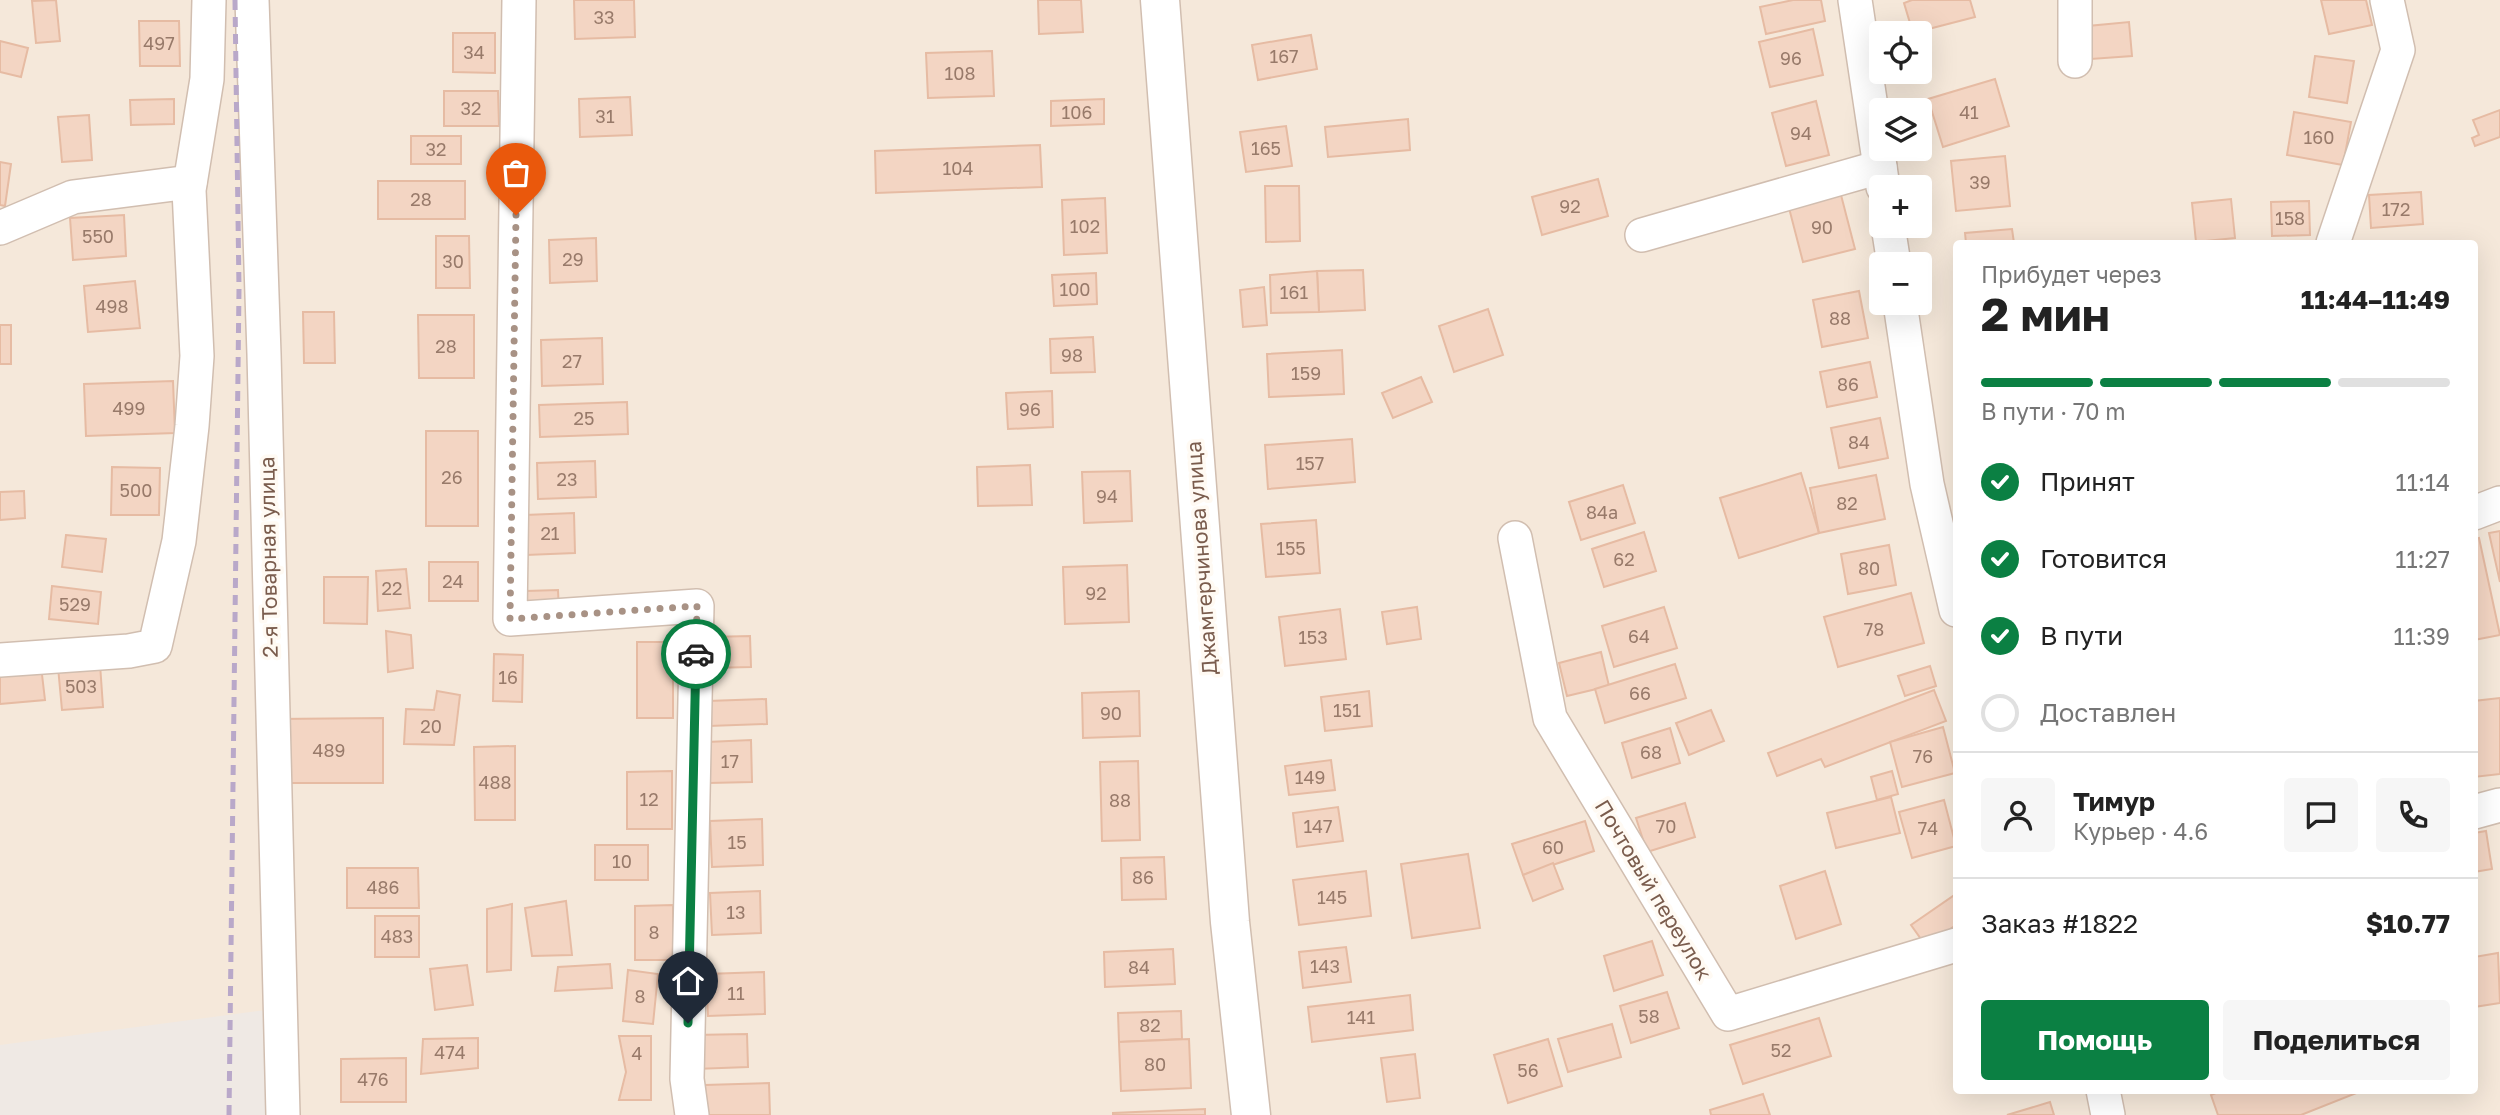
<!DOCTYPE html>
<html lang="ru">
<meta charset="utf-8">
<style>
:root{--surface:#fff;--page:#f6f6f6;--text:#222;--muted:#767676;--line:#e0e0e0;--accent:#0b8043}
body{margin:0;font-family:"Golos Text",sans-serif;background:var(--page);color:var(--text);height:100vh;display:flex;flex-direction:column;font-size:26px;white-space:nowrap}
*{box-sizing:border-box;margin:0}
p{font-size:23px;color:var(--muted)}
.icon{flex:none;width:38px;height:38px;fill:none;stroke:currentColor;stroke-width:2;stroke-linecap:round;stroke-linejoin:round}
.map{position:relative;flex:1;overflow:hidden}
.panel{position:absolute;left:1953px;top:240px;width:525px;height:854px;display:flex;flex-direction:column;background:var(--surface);border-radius:7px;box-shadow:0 7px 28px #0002}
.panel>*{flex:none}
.fabs{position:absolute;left:1869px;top:21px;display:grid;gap:14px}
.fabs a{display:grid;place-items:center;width:63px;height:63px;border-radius:7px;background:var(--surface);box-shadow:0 7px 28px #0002;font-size:35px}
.pin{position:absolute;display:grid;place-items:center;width:60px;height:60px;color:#fff;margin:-72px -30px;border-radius:50% 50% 50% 0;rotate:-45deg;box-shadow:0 0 7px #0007}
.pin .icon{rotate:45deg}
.courier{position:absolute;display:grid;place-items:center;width:70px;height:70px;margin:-35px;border:5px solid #0b8043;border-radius:50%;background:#fff;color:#222;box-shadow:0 2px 9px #0007}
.overview em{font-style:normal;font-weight:700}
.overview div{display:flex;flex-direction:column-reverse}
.overview{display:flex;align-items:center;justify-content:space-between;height:119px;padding:0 28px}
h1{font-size:46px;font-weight:700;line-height:52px}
.bar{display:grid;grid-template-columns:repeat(4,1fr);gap:10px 7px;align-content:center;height:84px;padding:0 28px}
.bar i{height:9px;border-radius:5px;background:var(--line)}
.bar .selected{background:var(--accent)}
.bar p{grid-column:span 4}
.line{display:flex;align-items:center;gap:18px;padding:0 28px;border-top:2px solid var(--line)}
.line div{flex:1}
.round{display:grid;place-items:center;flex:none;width:74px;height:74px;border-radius:7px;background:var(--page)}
ol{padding:0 28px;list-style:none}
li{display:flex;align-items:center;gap:21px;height:77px}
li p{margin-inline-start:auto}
li .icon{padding:7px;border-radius:50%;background:var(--accent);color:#fff;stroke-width:4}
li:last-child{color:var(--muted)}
li i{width:38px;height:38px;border:4px solid var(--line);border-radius:50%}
.action{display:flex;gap:14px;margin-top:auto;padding:14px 28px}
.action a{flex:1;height:80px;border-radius:7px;background:var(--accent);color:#fff;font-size:28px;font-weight:700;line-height:80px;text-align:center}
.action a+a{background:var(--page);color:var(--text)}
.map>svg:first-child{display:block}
</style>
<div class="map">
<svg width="2500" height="1115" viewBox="0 0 2500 1115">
<rect width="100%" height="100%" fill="#fdf6ec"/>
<!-- residential -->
<path fill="#f5e8da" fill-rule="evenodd" d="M0,0H2500V1115H0ZM1881,33H1920V72H1881ZM1881,110H1920V149H1881ZM1881,187H1920V226H1881ZM1956,243H2474V1090H1956ZM1881,264H1920V303H1881Z"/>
<!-- industrial -->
<path fill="#efe9e4" d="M266,1010L267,1115H0V1045Z"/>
<!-- building -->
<g fill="#f3d5c3" stroke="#e6bba3" stroke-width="2">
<path d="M56,0L60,41L36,43L32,1Z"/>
<path d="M574,0H634L635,37L575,39Z"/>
<path d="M1038,0H1081L1083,32L1039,34Z"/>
<path d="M1793,0H1821L1825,21L1766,34L1760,7Z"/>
<path d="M1912,0H1970L1975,17L1913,33L1904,3Z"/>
<path d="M2321,0H2366L2372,25L2329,34Z"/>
<path d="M139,21H179L180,66H140Z"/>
<path d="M2129,22L2132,56L2091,59L2088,26Z"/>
<path d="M1813,29L1823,75L1770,87L1759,42Z"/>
<path d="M453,33H495V73L453,72Z"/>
<path d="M1311,35L1317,69L1258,80L1252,45Z"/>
<path d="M0,41L28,48L21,77L0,72Z"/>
<path d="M992,51L994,96L928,98L926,53Z"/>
<path d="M2315,56L2354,61L2347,103L2309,97Z"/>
<path d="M1995,79L2009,126L1943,147L1928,99Z"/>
<path d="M444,91H498L499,126H444Z"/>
<path d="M630,97L632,135L580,137L579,99Z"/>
<path d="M174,99V124L131,125L130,100Z"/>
<path d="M1104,99V124L1051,126V101Z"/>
<path d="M1816,101L1829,155L1786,166L1772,113Z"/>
<path d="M2500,110V137L2475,146L2472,138L2479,135L2473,120Z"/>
<path d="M2294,112L2351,122L2343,165L2287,155Z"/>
<path d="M89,115L92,160L62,162L58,117Z"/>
<path d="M1408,119L1410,150L1328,157L1325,127Z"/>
<path d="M1286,126L1292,166L1246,172L1240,132Z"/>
<rect x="411" y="136" width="50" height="28"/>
<path d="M1040,145L1042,187L876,193L875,151Z"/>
<path d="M2005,156L2010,206L1956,211L1951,161Z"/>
<path d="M0,162L11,164L5,206L0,205Z"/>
<path d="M1598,179L1608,216L1542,235L1532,197Z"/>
<rect x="378" y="181" width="87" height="38"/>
<path d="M1265,186H1299L1300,241L1266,242Z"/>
<path d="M2421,192L2423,224L2371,228L2369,195Z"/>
<path d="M1841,195L1855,249L1803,262L1789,208Z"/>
<path d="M1105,198L1107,253L1064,255L1062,200Z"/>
<path d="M2231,199L2235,238L2196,242L2192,203Z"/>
<path d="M2309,201L2310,235L2272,236L2271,202Z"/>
<path d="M124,215L126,256L73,260L70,218Z"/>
<path d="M2012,229L2014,243H1966L1965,233Z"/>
<path d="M436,236H469L470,288H436Z"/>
<path d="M596,238L597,281L550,283L549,240Z"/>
<path d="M1363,270L1365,310L1319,312L1317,271Z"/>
<path d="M1317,271L1319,312L1271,313L1270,275Z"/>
<path d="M1096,273L1097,304L1054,306L1052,275Z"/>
<path d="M135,281L140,328L88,332L84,286Z"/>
<path d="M1264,287L1267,325L1243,327L1240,290Z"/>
<path d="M1859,291L1868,338L1822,347L1813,300Z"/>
<path d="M1488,309L1503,355L1454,372L1439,326Z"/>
<path d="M303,312H334L335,363H304Z"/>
<path d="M418,315H474V378H419Z"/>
<rect x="0" y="325" width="11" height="39"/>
<path d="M1093,337L1095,372L1051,373L1050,339Z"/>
<path d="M602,338L603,384L542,386L541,340Z"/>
<path d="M1342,350L1344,394L1269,397L1267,354Z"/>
<path d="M1870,362L1877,397L1827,407L1820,372Z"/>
<path d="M1421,377L1432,402L1393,418L1382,393Z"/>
<path d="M173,381L175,433L86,436L84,384Z"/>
<path d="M1052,391L1053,427L1008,429L1006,393Z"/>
<path d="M627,402L628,434L540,437L539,405Z"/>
<path d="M1880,418L1888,458L1839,468L1831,428Z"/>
<rect x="426" y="431" width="52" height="95"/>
<path d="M1352,439L1355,482L1268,489L1265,445Z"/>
<path d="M595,461L596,497L538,499L537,463Z"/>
<path d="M1030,465L1032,505L978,506L977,467Z"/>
<path d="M112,467L160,468L159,515H111Z"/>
<path d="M1130,471L1132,521L1084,523L1082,472Z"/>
<path d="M1801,473L1819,533L1739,558L1720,498Z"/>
<path d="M1876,475L1885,519L1819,533L1810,488Z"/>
<path d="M1623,485L1635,523L1581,540L1569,502Z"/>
<path d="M24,491L25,518L0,520V492Z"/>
<path d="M574,513L575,553L526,555L525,515Z"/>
<path d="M1316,520L1320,573L1266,577L1261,524Z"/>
<path d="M2500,531V582L2489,533Z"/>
<path d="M1644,532L1656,571L1604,587L1592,549Z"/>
<path d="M66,535L106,539L102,572L62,567Z"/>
<path d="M2479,538L2500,635L2474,640V539Z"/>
<path d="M1889,545L1896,585L1848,594L1841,554Z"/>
<rect x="429" y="562" width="49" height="39"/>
<path d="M1127,565L1129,622L1065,624L1063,567Z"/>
<path d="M406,569L410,608L378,611L376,571Z"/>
<path d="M324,577H368L367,624L324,623Z"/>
<path d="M52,586L101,592L98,624L49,619Z"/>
<path d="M558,590L559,613L527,614L526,591Z"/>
<path d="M1911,593L1924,643L1838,667L1824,617Z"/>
<path d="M1417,607L1421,639L1387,644L1382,612Z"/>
<path d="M1664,607L1677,648L1614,667L1602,626Z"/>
<path d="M1340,609L1346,659L1285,666L1279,617Z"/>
<path d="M386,631L411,635L413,668L388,672Z"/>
<path d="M750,636L751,667L709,668L708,637Z"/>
<rect x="637" y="642" width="36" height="76"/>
<path d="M1601,652L1609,686L1567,696L1559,663Z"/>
<path d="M494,654L523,655L522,702L493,701Z"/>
<path d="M100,664L103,707L62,710L58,667Z"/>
<path d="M1675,664L1686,698L1605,723L1595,689Z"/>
<path d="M41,666L45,700L0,704V670Z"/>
<path d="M1930,666L1936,686L1905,696L1898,676Z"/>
<path d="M1934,690L1946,721L1825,767L1821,759L1777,776L1768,753Z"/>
<path d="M437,691L460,695L454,745L404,744L406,709L434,710Z"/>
<path d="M1139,691L1140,736L1083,738L1082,693Z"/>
<path d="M1369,691L1372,726L1325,731L1321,697Z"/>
<path d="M2500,698V774L2474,777V701Z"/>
<path d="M766,699L767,724L709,726L708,701Z"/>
<path d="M1711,710L1724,741L1689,755L1676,723Z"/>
<path d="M383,718V783H275V719Z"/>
<path d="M1943,727L1955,773L1902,787L1890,742Z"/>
<path d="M1670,728L1680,763L1632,778L1622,743Z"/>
<path d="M751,740L752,782L709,783L707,742Z"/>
<path d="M515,746V820H475L474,747Z"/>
<path d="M1331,760L1335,790L1289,795L1285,766Z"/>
<path d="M1138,761L1140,840L1102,841L1100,762Z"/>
<path d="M672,771V829H627V772Z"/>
<path d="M1892,771L1898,794L1877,800L1871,777Z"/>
<path d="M1891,797L1900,833L1836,848L1827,813Z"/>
<path d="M1944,800L1956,846L1912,858L1899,812Z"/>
<path d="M1685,803L1695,837L1647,852L1636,818Z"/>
<path d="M1338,807L1343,841L1297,847L1293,813Z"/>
<path d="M762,819L763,865L712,867L710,821Z"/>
<path d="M1585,821L1594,851L1523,875L1512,844Z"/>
<path d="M2486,831L2492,869L2474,872V833Z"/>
<rect x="595" y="845" width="53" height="35"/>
<path d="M1468,854L1480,928L1412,938L1401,864Z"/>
<path d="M1164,857L1166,899L1122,900L1121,858Z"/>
<path d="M1553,863L1563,889L1533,901L1523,875Z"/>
<path d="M347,868H418L419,908H347Z"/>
<path d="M1366,871L1371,916L1299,925L1293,880Z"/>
<path d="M1825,871L1841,924L1796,939L1780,886Z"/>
<path d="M760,891L761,933L712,935L710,893Z"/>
<path d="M1956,894V925L1926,946L1911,925Z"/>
<path d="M566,901L572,955L532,956L525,908Z"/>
<path d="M512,904L511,970L487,972V909Z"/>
<path d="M673,905V960H635V906Z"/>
<rect x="375" y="916" width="44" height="41"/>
<path d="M1652,941L1663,975L1614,991L1604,956Z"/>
<path d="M1346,947L1351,982L1303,988L1299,952Z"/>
<path d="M1173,949L1175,984L1105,987L1104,952Z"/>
<path d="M2498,953L2500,1003L2474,1007V957Z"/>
<path d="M610,964L612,988L555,991L558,967Z"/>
<path d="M467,965L473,1005L435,1010L430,969Z"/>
<path d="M628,970L658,974L653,1024L623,1021Z"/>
<path d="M764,972L765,1014L708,1016L706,974Z"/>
<path d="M1667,992L1679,1028L1631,1043L1620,1006Z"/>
<path d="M1410,995L1413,1030L1312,1042L1308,1007Z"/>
<path d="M1181,1011L1182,1039L1119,1042L1118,1013Z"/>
<path d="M1819,1018L1831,1056L1743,1084L1730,1045Z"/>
<path d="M1612,1024L1621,1057L1568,1072L1558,1039Z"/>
<path d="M747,1034L748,1067L695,1069L693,1035Z"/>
<path d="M619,1036H651V1100H619L626,1072Z"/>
<path d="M478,1038V1068L421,1074L423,1039Z"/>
<path d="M1189,1039L1191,1088L1121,1091L1119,1042Z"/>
<path d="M1548,1039L1562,1086L1508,1103L1494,1055Z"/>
<path d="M1415,1054L1420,1098L1387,1102L1381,1058Z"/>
<path d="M406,1058V1102H341V1059Z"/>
<path d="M769,1083L770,1115H706L705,1085Z"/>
<path d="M2223,1090H2358L2359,1092L2301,1115H2218L2211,1095Z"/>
<path d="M1763,1094L1770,1115H1711L1710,1110Z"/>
<path d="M2050,1102L2054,1115H2007Z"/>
<path d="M1205,1109V1115H1113V1113Z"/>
</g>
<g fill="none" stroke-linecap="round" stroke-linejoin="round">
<!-- minor casing -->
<g stroke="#d1beb0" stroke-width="36">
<g id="minor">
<path d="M252,0L264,354L283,1115"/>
<path d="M519,0L510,619L697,606L687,1079L692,1115"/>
<path d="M1855,0L1883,187"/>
<path d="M2075,0V61"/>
<path d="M1888,226L1894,264"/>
<path d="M0,228L73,197L190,182"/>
<path d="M1642,235L1880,167"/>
<path d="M2333,243L2398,50L2387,0"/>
<path d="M1900,303L1927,484L1956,610"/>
<path d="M2474,513L2500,503"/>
<path d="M1515,538L1550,718L1728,1014L1956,945"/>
<path d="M0,660L129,651L155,646L179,541L192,426L197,356L189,190L207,79L209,0"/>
<path d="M2474,812L2500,805"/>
<path d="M2103,1090L2108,1115"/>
</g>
</g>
<!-- tertiary casing -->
<g stroke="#d1beb0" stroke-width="41">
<path id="tertiary" d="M1160,0L1230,922L1251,1115"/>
</g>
<!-- minor -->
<use href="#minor" stroke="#fff" stroke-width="33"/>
<!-- tertiary -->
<use href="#tertiary" stroke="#fff" stroke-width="38"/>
<!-- rail -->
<path stroke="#b9a8c9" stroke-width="5" stroke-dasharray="10 7" stroke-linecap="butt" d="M229,1115L239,289L235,0"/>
</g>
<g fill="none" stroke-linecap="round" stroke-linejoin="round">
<!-- done -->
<path stroke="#a89285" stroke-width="7" stroke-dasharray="0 12.6" d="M516,215L510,619L697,606L696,654"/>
<!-- route -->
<path stroke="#0b8043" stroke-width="9" d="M688,1023L696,654"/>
</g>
<g text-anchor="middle" stroke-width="7" stroke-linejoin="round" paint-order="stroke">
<!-- number labels -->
<g font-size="18" fill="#987a6a">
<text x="604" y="24">33</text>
<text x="159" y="50">497</text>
<text x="474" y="59">34</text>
<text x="1284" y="63">167</text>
<text x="1791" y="65">96</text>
<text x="960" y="80">108</text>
<text x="471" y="115">32</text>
<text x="1077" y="119">106</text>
<text x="1969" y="119">41</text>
<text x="605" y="123">31</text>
<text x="1801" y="140">94</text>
<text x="2319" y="144">160</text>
<text x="1266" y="155">165</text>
<text x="436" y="156">32</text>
<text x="958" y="175">104</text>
<text x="1980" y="189">39</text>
<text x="421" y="206">28</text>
<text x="1570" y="213">92</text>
<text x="2396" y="216">172</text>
<text x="2290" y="225">158</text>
<text x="1085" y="233">102</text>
<text x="1822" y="234">90</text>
<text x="98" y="243">550</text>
<text x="573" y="266">29</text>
<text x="453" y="268">30</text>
<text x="1075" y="296">100</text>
<text x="1294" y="299">161</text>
<text x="112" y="313">498</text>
<text x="1840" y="325">88</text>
<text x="446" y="353">28</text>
<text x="1072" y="362">98</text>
<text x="572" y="368">27</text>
<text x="1306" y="380">159</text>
<text x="1848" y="391">86</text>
<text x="129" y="415">499</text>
<text x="1030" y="416">96</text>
<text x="584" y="425">25</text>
<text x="1859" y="449">84</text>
<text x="1310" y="470">157</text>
<text x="452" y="484">26</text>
<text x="567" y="486">23</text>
<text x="136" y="497">500</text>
<text x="1107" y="503">94</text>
<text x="1847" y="510">82</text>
<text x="1602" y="519">84a</text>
<text x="550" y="540">21</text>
<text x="1291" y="555">155</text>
<text x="1624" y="566">62</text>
<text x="1869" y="575">80</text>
<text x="453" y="588">24</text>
<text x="392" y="595">22</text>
<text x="1096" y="600">92</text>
<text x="75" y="611">529</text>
<text x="1874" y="636">78</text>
<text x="1639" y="643">64</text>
<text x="1313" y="644">153</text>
<text x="508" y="684">16</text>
<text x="81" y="693">503</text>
<text x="1640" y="700">66</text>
<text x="1347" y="717">151</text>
<text x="1111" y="720">90</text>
<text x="431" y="733">20</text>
<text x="329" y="757">489</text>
<text x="1651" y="759">68</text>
<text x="1923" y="763">76</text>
<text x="730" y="768">17</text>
<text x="1310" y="784">149</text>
<text x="495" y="789">488</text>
<text x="649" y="806">12</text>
<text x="1120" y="807">88</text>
<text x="1318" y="833">147</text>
<text x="1666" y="833">70</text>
<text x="1928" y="835">74</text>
<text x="737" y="849">15</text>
<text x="1553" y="854">60</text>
<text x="622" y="868">10</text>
<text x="1143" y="884">86</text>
<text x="383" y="894">486</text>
<text x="1332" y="904">145</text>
<text x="736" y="919">13</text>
<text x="654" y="939">8</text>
<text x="397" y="943">483</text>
<text x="1325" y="973">143</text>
<text x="1139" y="974">84</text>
<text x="736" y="1000">11</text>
<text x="640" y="1003">8</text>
<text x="1649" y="1023">58</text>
<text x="1361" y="1024">141</text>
<text x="1150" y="1032">82</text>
<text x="1781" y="1057">52</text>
<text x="450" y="1059">474</text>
<text x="637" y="1060">4</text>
<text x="1155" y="1071">80</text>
<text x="1528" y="1077">56</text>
<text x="373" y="1086">476</text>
</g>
<!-- street labels -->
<g font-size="21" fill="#7a5c4d" stroke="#fffaf3">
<text transform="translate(269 557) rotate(-91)" y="7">2-я Товарная улица</text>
<text transform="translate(1202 558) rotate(-94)" y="7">Джамгерчинова улица</text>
<text transform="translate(1653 890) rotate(59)" y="7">Почтовый переулок</text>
</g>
</g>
</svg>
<div class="fabs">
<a><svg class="icon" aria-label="locate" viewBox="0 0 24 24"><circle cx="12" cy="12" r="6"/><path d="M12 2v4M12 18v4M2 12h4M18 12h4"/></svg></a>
<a><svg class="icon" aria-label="layers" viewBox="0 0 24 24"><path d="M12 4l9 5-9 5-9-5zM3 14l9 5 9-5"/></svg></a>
<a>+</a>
<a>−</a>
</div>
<div class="pin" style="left:516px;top:215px;background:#ea580c"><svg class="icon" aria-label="bag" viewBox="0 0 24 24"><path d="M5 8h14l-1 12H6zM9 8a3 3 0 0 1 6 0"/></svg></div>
<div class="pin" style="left:688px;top:1023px;background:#1f2937"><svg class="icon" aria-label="home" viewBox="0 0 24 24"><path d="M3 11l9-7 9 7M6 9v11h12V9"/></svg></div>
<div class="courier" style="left:696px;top:654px"><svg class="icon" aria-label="car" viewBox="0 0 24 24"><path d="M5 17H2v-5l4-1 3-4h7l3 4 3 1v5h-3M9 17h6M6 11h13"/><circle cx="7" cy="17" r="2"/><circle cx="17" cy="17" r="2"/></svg></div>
<section class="panel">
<div class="overview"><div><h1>2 мин</h1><p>Прибудет через</p></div><em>11:44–11:49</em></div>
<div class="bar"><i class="selected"></i><i class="selected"></i><i class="selected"></i><i></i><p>В пути · 70 m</p></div>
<ol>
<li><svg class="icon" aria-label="check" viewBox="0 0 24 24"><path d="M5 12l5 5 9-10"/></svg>Принят<p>11:14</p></li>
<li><svg class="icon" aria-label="check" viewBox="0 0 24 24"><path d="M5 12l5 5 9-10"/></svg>Готовится<p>11:27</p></li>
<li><svg class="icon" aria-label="check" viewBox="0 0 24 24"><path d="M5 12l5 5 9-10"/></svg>В пути<p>11:39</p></li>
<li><i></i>Доставлен</li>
</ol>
<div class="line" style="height:126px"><a class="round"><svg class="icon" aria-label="person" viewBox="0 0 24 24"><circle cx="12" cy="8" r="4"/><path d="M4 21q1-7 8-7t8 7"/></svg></a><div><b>Тимур</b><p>Курьер · 4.6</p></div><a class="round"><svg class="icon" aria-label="chat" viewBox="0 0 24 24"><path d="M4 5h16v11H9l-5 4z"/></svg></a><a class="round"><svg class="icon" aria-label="phone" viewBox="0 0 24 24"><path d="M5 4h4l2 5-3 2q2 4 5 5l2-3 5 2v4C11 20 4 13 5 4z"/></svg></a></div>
<div class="line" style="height:91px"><div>Заказ #1822</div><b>$10.77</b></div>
<div class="action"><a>Помощь</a><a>Поделиться</a></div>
</section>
</div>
